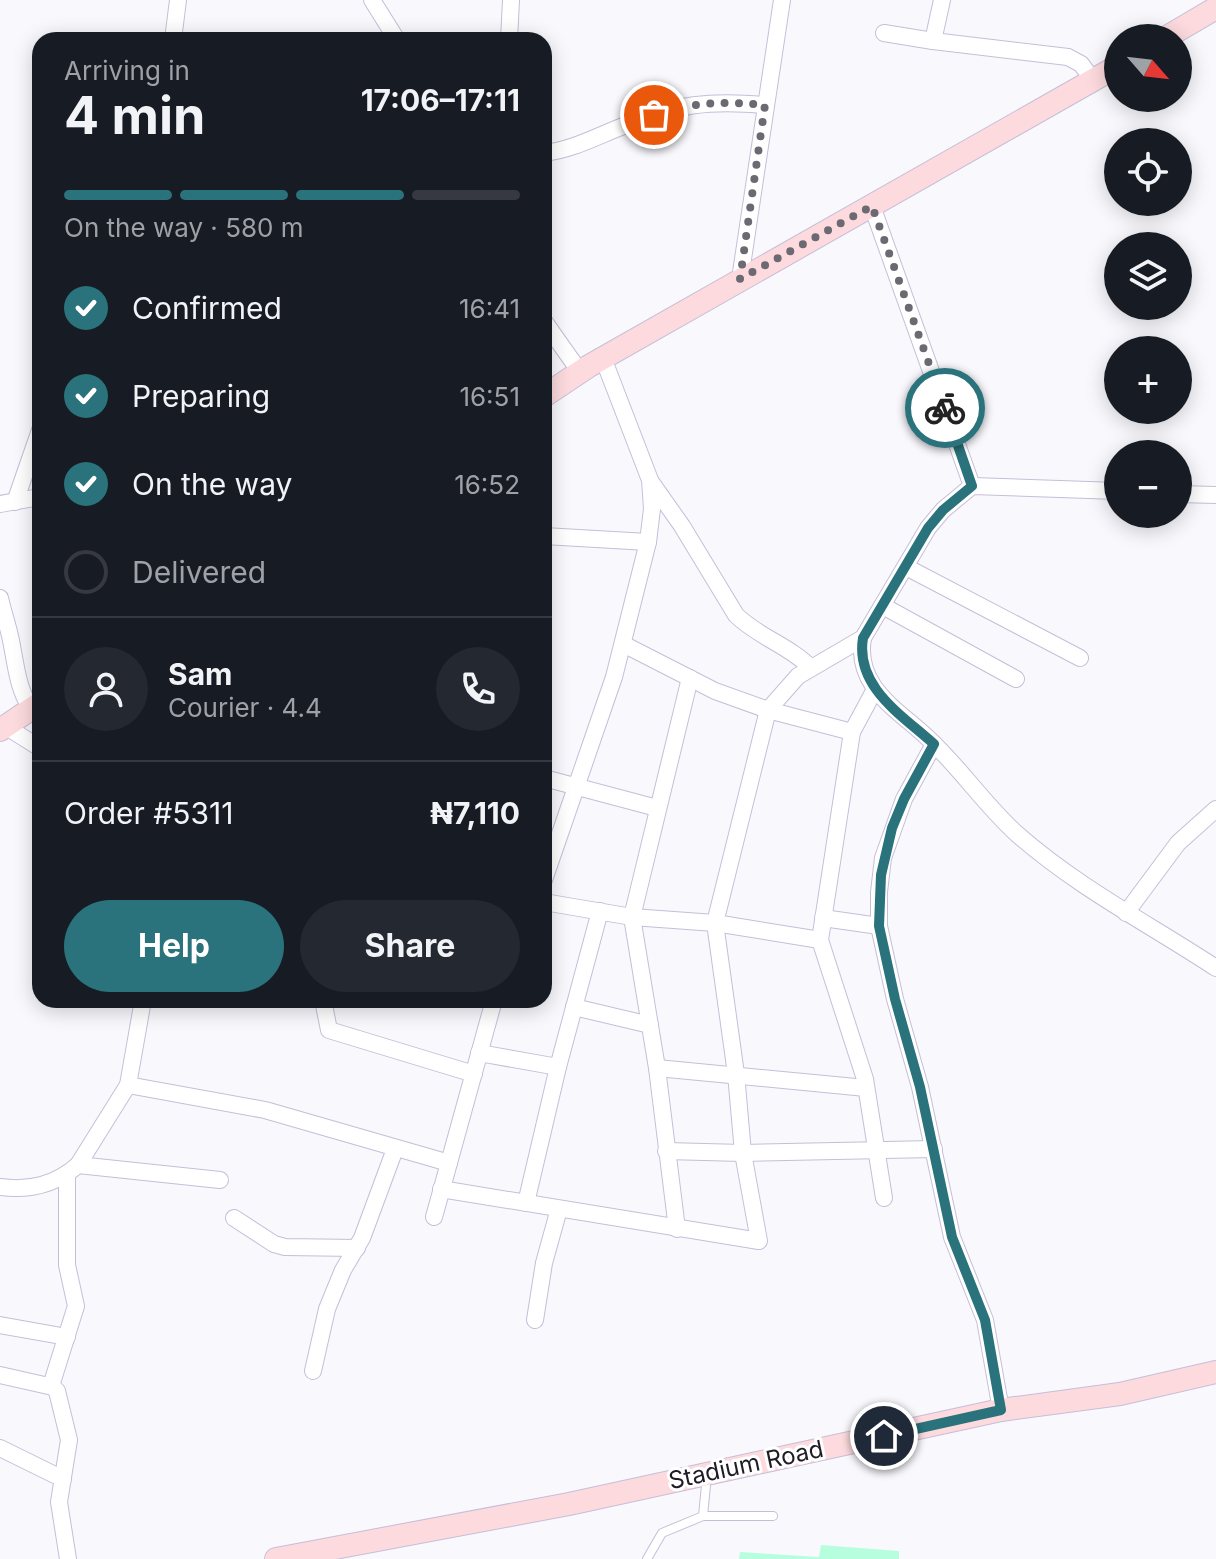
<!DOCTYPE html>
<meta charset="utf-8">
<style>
:root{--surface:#171b24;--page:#242831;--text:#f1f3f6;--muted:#9ea1a6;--line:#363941;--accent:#2a727c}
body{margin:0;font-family:Inter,sans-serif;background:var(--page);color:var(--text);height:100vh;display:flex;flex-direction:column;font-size:30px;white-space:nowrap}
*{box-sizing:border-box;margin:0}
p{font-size:26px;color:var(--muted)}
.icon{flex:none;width:44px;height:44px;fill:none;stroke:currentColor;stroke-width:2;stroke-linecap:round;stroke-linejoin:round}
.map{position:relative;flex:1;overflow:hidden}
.details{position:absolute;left:32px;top:32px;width:520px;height:976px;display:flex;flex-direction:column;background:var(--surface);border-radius:24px;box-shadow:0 4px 20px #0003}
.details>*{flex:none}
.needle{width:52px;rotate:118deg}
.buttons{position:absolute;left:1104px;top:24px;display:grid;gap:16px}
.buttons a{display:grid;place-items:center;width:88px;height:88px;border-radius:50%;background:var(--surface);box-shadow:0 4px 20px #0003;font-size:40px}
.pin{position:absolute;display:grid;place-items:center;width:68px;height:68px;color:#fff;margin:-34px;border:4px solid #fff;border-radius:50%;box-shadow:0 2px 8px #0007}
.courier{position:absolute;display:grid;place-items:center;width:80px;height:80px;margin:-40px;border:6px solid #2a727c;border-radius:50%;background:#fff;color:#222;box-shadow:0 2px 10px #0007}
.headline em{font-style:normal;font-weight:700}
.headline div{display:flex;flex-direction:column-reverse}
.headline{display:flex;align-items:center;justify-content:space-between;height:136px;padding:0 32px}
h1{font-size:52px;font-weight:700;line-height:60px}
.bar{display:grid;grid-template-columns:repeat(4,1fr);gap:12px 8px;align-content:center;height:96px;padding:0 32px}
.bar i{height:10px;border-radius:6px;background:var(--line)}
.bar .current{background:var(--accent)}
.bar p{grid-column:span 4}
.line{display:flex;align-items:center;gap:20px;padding:0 32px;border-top:2px solid var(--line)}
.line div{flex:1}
.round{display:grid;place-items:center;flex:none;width:84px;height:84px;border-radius:42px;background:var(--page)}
ol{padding:0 32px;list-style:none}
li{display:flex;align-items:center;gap:24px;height:88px}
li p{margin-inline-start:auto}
li .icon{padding:8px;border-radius:50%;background:var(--accent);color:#fff;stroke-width:4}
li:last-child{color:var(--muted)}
li i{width:44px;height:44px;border:4px solid var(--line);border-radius:50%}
.cta{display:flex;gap:16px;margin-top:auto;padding:16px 32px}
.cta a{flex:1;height:92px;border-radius:48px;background:var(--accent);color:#fff;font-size:32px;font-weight:700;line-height:92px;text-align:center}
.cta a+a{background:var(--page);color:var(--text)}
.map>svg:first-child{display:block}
</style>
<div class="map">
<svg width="1216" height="1559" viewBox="0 0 1216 1559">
<rect width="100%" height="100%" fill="#f9f8fd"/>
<!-- green -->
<path fill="#b7fede" d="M821,1545L899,1551V1559H739L740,1552L819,1557Z"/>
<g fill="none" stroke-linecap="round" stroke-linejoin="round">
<!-- lane casing -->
<g stroke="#c6bed8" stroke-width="10">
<g id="lane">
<path d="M703,1516H773"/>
<path d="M647,1559L662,1533L703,1516L707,1475"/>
</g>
</g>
<!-- street casing -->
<g stroke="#c6bed8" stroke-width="18">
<g id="street">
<path d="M372,0L397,40"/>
<path d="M884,33L933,41L1068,57L1081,64L1093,80"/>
<path d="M173,40L178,0"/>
<path d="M509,40L511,0"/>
<path d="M933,41L942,0"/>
<path d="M544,153C573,150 599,135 626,125C678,104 709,100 765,105"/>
<path d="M872,206L972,486"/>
<path d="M740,279L782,0"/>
<path d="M544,321L580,372"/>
<path d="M651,482L682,526L736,615C758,637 790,646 811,668"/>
<path d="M1178,494L1216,495"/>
<path d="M15,502L40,430"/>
<path d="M0,504L40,497"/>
<path d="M544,536L648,542"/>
<path d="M906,567L1080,658"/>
<path d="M0,598C3,611 7,623 10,636C16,662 16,685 31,709"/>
<path d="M883,606L1016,679"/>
<path d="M863,638C854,690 903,712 934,744C963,772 987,807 1017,834C1077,887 1149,924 1216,968"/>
<path d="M623,644L715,691L768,710L852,732"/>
<path d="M874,691L852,732L820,940L865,1079L884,1198"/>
<path d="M5,726L40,748"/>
<path d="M934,744L904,799L883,858L879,892V926L895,999L920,1087L952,1237L985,1320L1001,1410"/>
<path d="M544,778L657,808"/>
<path d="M544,880L614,677L648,542L652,509L650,480L603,358"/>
<path d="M544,902L632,917L715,923L820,940"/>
<path d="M1126,913L1178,843L1216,809"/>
<path d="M823,918L879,926"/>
<path d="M323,1000L329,1030L474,1074"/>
<path d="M574,1007L650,1025"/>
<path d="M479,1053L558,1067"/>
<path d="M657,1068L866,1088"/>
<path d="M128,1085L265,1110L449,1163"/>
<path d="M666,1151L743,1153L934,1149"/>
<path d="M78,1165L220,1180"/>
<path d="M0,1187C30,1191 55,1185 78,1165L128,1085L143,1000"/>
<path d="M441,1189L759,1241L743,1153L736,1074L715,923L768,710L798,676L863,638L928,528L943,510L972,486L1118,491"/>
<path d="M526,1203L558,1067L600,911"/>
<path d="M434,1217L494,1000"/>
<path d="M234,1218L274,1244L285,1247L357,1248"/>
<path d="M677,1229L657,1068L632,917L690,678"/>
<path d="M535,1320L544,1263L559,1209"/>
<path d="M0,1325L67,1337"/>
<path d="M313,1371L327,1309L343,1270L362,1238L395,1149"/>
<path d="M0,1375L53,1387L57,1391L69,1440L59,1502L68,1559"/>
<path d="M51,1386L76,1306L67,1265V1175"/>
<path d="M0,1448L63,1479"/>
</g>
</g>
<!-- secondary casing -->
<g stroke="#c6bed8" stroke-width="24">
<g id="secondary">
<path d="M1165,38L1216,8"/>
<path d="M544,396L589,366L1118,66"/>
<path d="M0,730L40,703"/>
<path d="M276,1559L569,1504L1001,1410L1120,1394L1216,1372"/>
</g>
</g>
<!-- lane -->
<use href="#lane" stroke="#fff" stroke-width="8"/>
<!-- street -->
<use href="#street" stroke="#fff" stroke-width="16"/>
<!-- secondary -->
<use href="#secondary" stroke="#fddadd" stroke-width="22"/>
</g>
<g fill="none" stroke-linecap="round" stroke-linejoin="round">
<!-- done -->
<path stroke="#6b6971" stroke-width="8" stroke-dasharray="0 14.4" d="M654,115C692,102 725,101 765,105L740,279L872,206L945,408"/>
<!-- route -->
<path stroke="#2a727c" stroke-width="10" d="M884,1436L1001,1410L985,1320L952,1237L920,1087L895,999L879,926L881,875L892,828L904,799L934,744C902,715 855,687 863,638L928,528L943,510L972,486L945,408"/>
</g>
<g text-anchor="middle" stroke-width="6" stroke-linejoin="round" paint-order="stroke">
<!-- street labels -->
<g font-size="24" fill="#1f1c25" stroke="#fff">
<text transform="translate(746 1465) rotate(-12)" y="8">Stadium Road</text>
</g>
</g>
</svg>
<div class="buttons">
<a><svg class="needle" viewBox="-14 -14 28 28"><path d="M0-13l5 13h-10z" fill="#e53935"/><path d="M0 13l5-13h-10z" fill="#9ea1a6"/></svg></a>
<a><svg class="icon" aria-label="locate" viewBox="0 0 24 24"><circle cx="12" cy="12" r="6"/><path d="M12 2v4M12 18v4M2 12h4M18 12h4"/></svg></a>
<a><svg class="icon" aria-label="layers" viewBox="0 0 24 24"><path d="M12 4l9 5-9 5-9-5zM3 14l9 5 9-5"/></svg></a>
<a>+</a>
<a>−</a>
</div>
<div class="pin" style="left:654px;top:115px;background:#ea580c"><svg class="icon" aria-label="bag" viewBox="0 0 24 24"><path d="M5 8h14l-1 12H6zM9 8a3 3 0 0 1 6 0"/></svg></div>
<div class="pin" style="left:884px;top:1436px;background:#1f2937"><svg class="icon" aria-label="home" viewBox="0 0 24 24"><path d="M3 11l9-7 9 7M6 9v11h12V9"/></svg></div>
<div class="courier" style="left:945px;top:408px"><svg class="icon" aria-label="bike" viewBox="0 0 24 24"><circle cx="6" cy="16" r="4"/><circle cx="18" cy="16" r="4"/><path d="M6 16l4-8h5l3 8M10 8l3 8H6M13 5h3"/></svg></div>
<section class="details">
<div class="headline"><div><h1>4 min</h1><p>Arriving in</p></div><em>17:06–17:11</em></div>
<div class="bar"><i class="current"></i><i class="current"></i><i class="current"></i><i></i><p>On the way · 580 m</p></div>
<ol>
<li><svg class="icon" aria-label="check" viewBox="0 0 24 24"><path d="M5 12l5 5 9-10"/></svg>Confirmed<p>16:41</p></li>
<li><svg class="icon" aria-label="check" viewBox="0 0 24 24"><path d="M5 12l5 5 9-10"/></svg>Preparing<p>16:51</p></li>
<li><svg class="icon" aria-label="check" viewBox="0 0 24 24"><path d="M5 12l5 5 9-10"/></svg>On the way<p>16:52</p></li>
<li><i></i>Delivered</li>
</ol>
<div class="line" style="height:144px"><a class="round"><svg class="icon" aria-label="person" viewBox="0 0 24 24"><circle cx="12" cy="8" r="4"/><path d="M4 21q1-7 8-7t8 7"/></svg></a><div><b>Sam</b><p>Courier · 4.4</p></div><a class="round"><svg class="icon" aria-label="phone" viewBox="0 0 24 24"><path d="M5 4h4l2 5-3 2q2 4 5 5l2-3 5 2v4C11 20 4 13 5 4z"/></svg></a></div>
<div class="line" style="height:104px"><div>Order #5311</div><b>₦7,110</b></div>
<div class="cta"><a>Help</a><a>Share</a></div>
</section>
</div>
